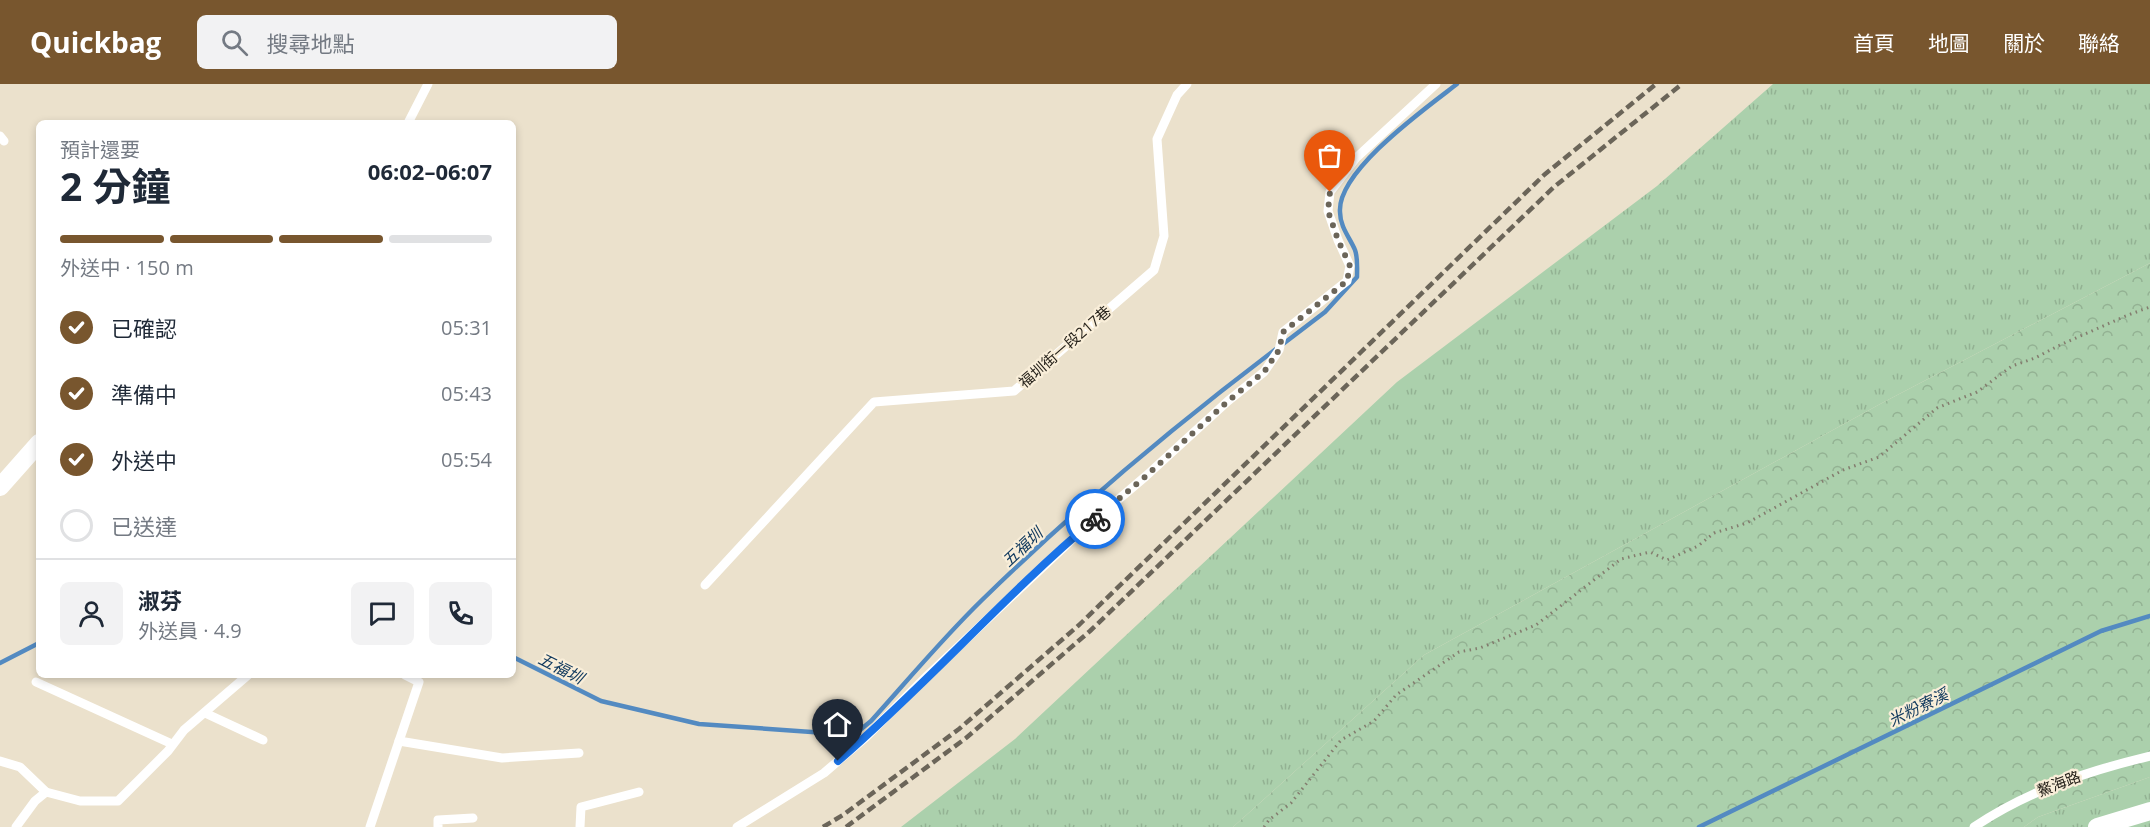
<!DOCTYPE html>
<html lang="zh-TW">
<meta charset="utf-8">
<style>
:root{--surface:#fff;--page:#f2f2f3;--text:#1f2937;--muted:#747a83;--line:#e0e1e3;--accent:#78562e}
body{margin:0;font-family:"Open Sans","Noto Sans TC",sans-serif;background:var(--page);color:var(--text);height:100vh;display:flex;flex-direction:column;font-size:22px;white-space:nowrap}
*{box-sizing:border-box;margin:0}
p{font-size:20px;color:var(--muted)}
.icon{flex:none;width:33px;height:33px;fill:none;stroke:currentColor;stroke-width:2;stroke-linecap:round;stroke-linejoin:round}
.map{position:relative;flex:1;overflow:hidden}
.drawer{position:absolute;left:36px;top:36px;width:480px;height:558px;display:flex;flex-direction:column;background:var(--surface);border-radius:9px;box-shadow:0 3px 9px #0003}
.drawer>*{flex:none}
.pin{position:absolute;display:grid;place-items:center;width:51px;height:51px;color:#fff;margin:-62px -26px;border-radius:50% 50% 50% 0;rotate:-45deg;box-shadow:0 0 6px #0007}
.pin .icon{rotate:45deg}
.courier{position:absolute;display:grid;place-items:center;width:60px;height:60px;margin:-30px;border:4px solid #1a73e8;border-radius:50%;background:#fff;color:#222;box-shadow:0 2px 8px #0007}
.headline em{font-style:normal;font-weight:700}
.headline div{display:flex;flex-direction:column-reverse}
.headline{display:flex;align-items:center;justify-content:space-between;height:102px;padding:0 24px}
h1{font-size:39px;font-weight:700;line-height:45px}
.bar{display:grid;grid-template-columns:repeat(4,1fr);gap:9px 6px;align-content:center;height:72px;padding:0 24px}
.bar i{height:8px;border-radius:4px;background:var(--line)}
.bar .selected{background:var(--accent)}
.bar p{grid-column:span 4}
.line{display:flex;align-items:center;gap:15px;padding:0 24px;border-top:2px solid var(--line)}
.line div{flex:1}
.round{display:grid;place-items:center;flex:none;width:63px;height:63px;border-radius:9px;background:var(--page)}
ol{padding:0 24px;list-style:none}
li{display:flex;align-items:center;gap:18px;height:66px}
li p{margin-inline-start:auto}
li .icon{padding:6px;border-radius:50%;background:var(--accent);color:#fff;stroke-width:4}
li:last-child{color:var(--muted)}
li i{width:33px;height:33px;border:3px solid var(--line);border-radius:50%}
header{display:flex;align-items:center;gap:36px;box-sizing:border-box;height:84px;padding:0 30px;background:var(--accent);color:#fff}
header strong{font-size:28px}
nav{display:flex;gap:33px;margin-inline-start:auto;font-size:21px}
.search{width:420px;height:54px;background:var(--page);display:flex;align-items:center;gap:15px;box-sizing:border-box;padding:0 21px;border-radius:9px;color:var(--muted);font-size:22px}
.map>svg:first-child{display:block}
</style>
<header>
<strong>Quickbag</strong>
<div class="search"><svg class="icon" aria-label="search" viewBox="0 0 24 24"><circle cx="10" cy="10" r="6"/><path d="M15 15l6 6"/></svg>搜尋地點</div>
<nav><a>首頁</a><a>地圖</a><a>關於</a><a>聯絡</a></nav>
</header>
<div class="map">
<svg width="2150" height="743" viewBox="0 0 2150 743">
<defs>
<pattern id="grass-tufts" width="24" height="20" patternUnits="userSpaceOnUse" patternTransform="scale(1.5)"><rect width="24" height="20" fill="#abd0ac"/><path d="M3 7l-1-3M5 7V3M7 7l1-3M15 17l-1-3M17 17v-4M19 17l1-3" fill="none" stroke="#93b293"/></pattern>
<pattern id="forest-crowns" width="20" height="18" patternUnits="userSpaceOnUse" patternTransform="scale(1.5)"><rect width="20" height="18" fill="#abd0ac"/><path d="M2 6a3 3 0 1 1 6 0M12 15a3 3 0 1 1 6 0" fill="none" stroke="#93b293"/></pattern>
</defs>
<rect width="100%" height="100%" fill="#ebe1cc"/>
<!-- grass -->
<g fill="url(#grass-tufts)">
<path d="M1773,0H2150V179L1882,319L1424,571L1233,743H901L1015,655L1397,298L1657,102Z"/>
<path d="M2150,693V743H2024L2038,733Z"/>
</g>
<!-- forest -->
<path fill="url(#forest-crowns)" d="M2150,179V693L2038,733L2024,743H1233L1424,571L1882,319Z"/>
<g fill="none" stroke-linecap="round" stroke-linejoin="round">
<!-- stream -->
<g stroke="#538ac1" stroke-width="4.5">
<path d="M1283,260L1325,228L1357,193C1357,185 1358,174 1355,166C1350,154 1340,143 1340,128C1337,87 1426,24 1457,0"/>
<path d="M513,573L601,617L699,640L854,651L871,637C907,597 943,554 982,516C1074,426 1173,343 1276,265"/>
<path d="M0,579L39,559"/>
<path d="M1699,743L2101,547L2150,532"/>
</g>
<!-- path -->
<path stroke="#837c6e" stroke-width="3" stroke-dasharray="1.5 4.5" stroke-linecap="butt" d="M1264,743L1269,736L1291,719L1341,656L1374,637L1396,611L1459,568L1480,564L1536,541L1621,475L1650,468L1667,476L1698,462L1714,449L1747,439L1843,386L1879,373L1937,324L1977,308L2012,282L2035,274L2060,261L2128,231L2150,223"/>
<!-- service -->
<g stroke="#fff" stroke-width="9">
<path d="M408,39L428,0"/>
<path d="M0,52L4,57"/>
<path d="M705,501L874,318L1014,307L1154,186L1164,152L1157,55L1177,11L1187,0"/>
<path d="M36,598L172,660"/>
<path d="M205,629L263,656"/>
<path d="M399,657L502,674L579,669"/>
<path d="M0,677L20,683L46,708"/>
<path d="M16,743L35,717L46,708L80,717H118L168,667L184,646L248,591"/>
<path d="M370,743L419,598L405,591"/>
<path d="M438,743V736L473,734"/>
<path d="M580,743L581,723L639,708"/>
<path d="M737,743L824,689L866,653L927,592L1079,449L1146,392L1228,317L1264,288L1279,266L1283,248L1347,197L1350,182L1338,156L1328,127L1330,108L1356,74L1436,0"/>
<path d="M1974,743C2027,707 2088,687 2150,672"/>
</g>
<!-- minor -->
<g stroke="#fff" stroke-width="18">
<path d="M0,403L39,359"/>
<path d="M2097,743L2150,727"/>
</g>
<!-- rail -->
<g stroke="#6b6559" stroke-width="4.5" stroke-dasharray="9 4.5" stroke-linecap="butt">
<path d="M823,743L843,731L959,645L1079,541L1544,91L1656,0"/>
<path d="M846,743L966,654L1090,547L1554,103L1682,0"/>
</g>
</g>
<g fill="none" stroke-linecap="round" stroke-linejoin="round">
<!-- done -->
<path stroke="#6b6559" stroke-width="6" stroke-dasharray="0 10.8" d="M1095,435L1146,392L1228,317L1264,288L1279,266L1283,248L1347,197L1350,182L1338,156L1328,127L1330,108"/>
<!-- route -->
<path stroke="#1a73e8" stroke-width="8" d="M838,677C927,600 1005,511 1095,435"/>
</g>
<g text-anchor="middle" stroke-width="4.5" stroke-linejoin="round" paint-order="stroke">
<!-- street labels -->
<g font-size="15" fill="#26221b" stroke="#f9eed9">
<text transform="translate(1065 263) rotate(-41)" y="5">福圳街一段217巷</text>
<text transform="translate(2059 700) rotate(-21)" y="5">鰲海路</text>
</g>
<!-- water labels -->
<g font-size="16" font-style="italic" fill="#0e375c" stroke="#f9eed9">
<text transform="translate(1022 463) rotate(-43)" y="6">五福圳</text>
<text transform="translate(561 584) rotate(27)" y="6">五福圳</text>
<text transform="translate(1918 623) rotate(-26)" y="6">米粉寮溪</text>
</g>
</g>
</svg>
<div class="pin" style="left:1330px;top:108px;background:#ea580c"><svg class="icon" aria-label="bag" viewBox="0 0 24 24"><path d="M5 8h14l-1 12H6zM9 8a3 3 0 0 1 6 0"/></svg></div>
<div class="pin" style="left:838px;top:677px;background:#1f2937"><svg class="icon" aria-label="home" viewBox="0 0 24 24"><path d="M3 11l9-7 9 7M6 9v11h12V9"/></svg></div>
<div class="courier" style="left:1095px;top:435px"><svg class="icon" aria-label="bike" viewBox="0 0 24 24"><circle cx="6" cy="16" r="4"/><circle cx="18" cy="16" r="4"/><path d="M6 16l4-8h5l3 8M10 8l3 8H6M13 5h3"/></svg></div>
<section class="drawer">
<div class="headline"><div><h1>2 分鐘</h1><p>預計還要</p></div><em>06:02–06:07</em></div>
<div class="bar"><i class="selected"></i><i class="selected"></i><i class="selected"></i><i></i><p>外送中 · 150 m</p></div>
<ol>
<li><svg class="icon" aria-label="check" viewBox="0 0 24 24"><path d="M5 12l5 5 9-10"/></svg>已確認<p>05:31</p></li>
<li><svg class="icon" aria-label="check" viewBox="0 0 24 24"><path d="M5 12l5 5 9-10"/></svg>準備中<p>05:43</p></li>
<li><svg class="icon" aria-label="check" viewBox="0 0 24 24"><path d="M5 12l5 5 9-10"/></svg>外送中<p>05:54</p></li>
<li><i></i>已送達</li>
</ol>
<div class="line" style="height:108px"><a class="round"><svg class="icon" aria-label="person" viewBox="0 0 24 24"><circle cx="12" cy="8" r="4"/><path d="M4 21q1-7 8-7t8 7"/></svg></a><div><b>淑芬</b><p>外送員 · 4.9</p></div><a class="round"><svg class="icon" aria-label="chat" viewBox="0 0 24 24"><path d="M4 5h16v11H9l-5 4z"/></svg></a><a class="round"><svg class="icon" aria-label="phone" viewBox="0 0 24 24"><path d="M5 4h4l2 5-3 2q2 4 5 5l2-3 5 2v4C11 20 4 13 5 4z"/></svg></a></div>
</section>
</div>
